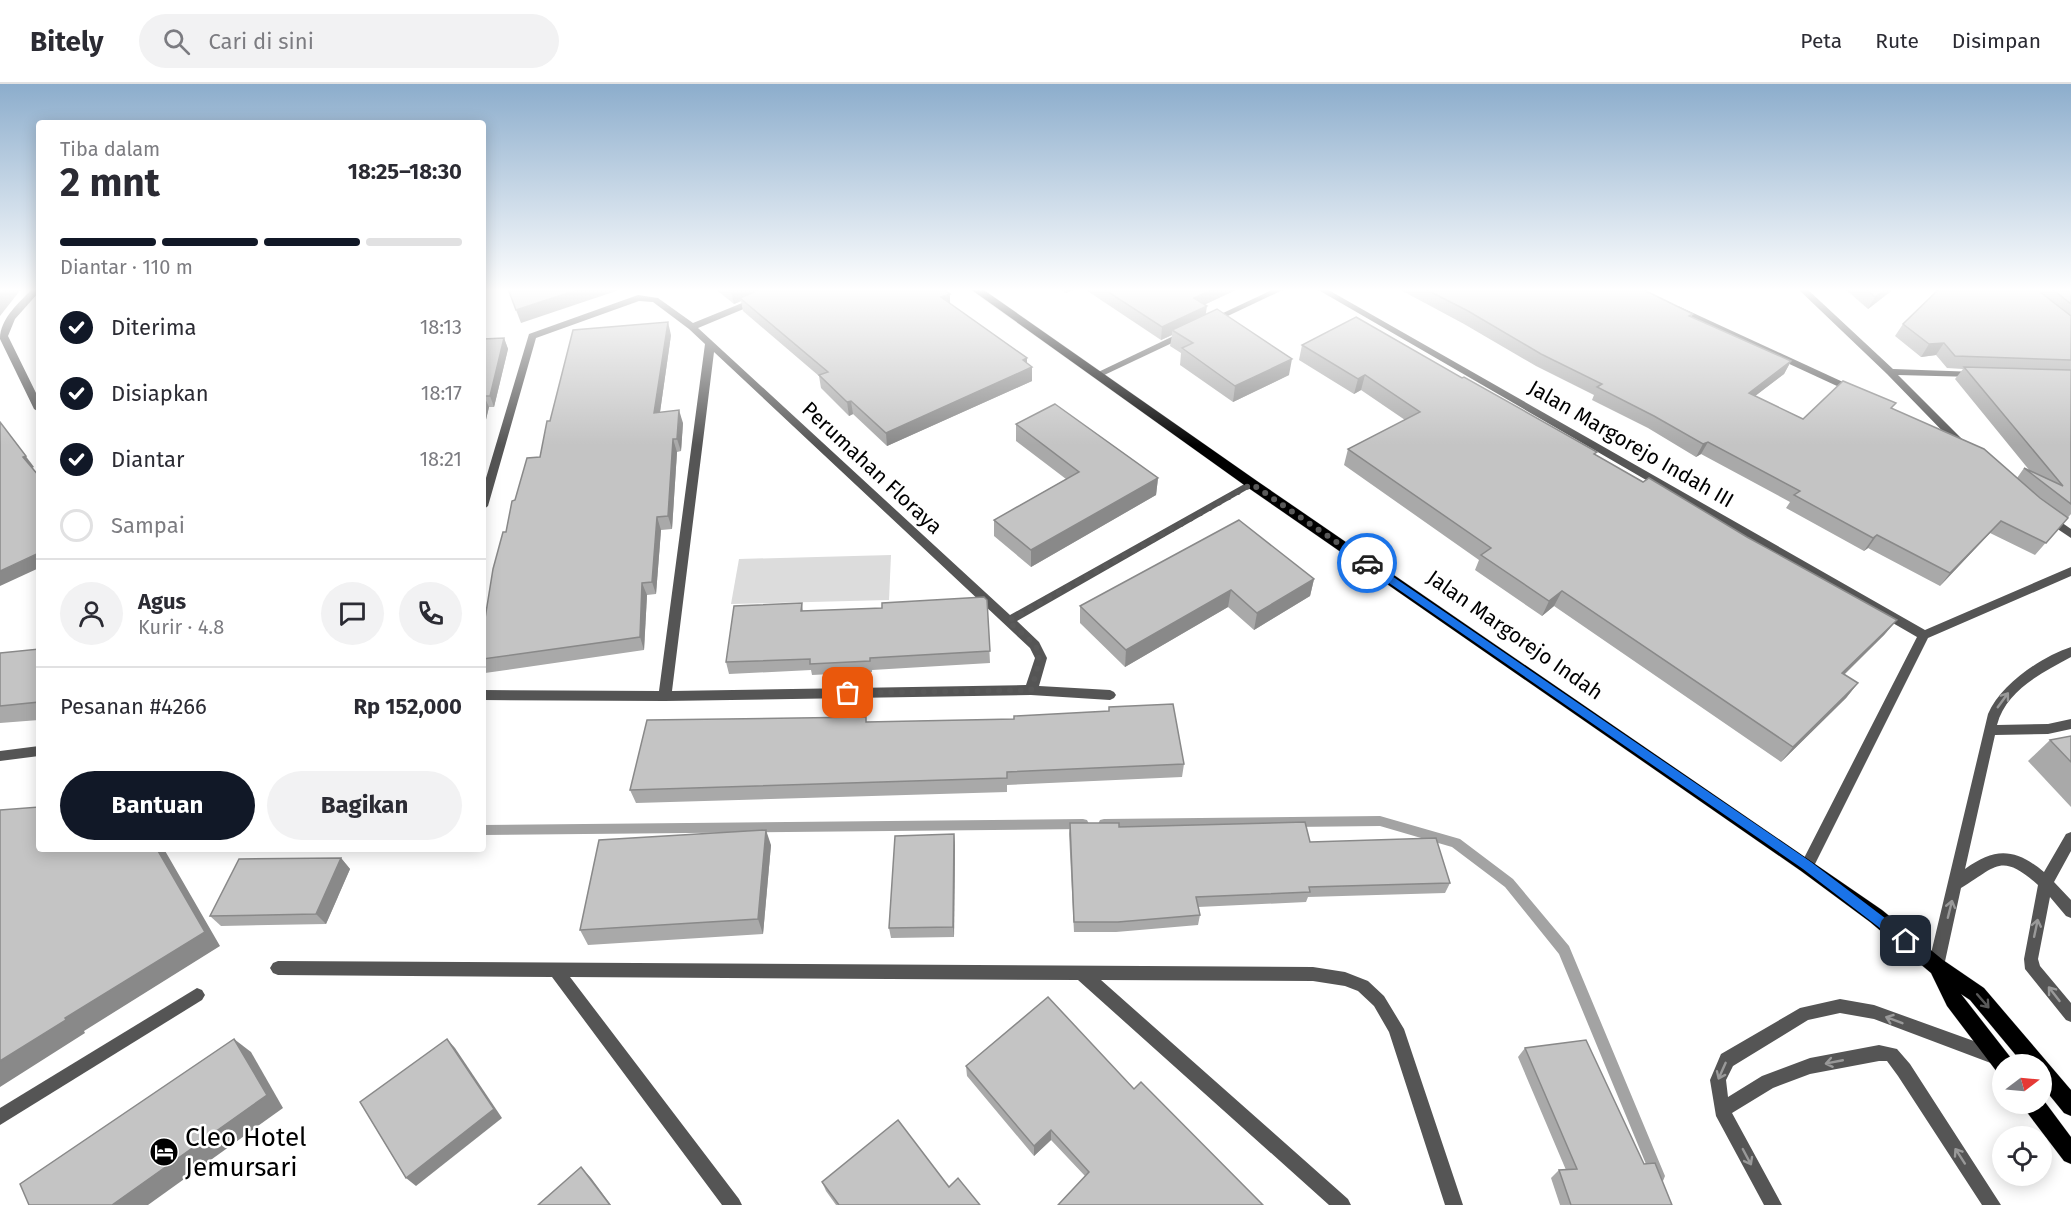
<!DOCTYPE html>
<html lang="id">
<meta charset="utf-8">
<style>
:root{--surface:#fff;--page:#f2f2f3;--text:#2b2b33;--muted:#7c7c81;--line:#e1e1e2;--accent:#111827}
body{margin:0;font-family:"Fira Sans",sans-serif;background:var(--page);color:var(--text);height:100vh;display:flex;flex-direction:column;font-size:22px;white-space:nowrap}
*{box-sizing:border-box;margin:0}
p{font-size:20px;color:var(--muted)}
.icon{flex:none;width:33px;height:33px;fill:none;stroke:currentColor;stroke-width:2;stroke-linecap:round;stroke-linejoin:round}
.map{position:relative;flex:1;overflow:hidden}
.side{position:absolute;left:36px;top:36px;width:450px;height:732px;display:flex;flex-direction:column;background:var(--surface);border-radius:6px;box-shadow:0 3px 15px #0003}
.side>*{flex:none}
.needle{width:39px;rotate:74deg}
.fabs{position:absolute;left:1992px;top:970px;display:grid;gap:12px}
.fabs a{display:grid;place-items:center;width:60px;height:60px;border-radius:50%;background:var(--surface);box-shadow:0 3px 15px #0003;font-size:30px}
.pin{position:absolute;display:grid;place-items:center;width:51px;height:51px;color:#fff;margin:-26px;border-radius:12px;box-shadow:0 3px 9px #0006}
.courier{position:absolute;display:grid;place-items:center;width:60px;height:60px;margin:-30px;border:4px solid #1a73e8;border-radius:50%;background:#fff;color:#222;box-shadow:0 2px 8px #0007}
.headline em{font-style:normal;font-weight:700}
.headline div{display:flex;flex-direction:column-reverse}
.headline{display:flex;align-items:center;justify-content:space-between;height:102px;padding:0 24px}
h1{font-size:39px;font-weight:700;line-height:45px}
.bar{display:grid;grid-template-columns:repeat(4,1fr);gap:9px 6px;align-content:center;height:72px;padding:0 24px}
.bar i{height:8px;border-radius:4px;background:var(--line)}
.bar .on{background:var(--accent)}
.bar p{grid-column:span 4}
.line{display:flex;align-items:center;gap:15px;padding:0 24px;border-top:2px solid var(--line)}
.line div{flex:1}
.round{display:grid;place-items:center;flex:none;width:63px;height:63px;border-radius:32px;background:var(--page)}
ol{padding:0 24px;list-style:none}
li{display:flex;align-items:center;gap:18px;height:66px}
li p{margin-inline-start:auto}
li .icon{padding:6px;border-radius:50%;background:var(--accent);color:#fff;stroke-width:4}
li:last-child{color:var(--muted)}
li i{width:33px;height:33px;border:3px solid var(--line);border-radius:50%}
.cta{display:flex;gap:12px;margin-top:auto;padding:12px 24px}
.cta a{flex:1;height:69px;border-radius:36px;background:var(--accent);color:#fff;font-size:24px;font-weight:700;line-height:69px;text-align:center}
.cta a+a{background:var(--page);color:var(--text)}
header{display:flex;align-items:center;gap:36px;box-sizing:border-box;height:84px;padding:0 30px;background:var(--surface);border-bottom:2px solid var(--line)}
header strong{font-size:28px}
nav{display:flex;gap:33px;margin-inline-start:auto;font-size:21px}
.search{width:420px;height:54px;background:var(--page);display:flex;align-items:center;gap:15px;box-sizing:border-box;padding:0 21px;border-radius:33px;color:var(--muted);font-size:22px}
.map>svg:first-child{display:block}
</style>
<header>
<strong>Bitely</strong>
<div class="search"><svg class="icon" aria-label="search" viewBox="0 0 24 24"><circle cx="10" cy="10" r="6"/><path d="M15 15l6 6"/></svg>Cari di sini</div>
<nav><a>Peta</a><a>Rute</a><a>Disimpan</a></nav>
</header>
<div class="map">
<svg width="2071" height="1121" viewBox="0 0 2071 1121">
<rect width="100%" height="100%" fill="#fff"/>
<!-- green -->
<path fill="#dcdcdc" d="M891,471L889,516L731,520L739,475Z"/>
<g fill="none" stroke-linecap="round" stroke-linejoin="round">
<!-- stream -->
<g fill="#a3a3a3" fill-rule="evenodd">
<path d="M1380,732L1460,755L1513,795L1569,862L1665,1092L1663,1097L1658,1099L1653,1097L1559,870L1505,803L1452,763L1380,742L1104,745L1100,744L1098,740L1100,736L1104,735Z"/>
<path d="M1083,735L1087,736L1089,740L1087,744L1083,745L483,751V741Z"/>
</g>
<!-- primary casing -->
<g stroke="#dbdbdb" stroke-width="1">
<g id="primary">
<path d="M969,204H981L1257,397L1882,826L1943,876L1984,904L2071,1006V1032L2064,1029L2042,1002V981H2024L1970,916L1961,910L2011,974L2014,981H2002V990L1997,988L1947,922L1931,889L1870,838L1801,787L1247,403Z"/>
<path d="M2042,1014L2071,1053V1080L2064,1077L2026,1027L2023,1020H2042Z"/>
</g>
</g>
<!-- service -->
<g fill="#555" fill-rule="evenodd">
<path d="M2071,563V573C2042,589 2006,606 1997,641L2048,640L2071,635V645L2048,650L1995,651L1965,785C1995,763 2015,764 2044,788L2066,750L2071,748V767L2054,798L2071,816V834L2066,832L2050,813L2038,875L2040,882L2071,919V938L2066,936L2025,885L2024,875L2038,801C2001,768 1997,782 1961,804L1944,882L1941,887L1936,889L1931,887L1928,882L1988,630C2001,600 2041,573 2071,563Z"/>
<path d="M39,662V672L0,677V667Z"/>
<path d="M1840,915L1874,921L1996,965L2002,967L2004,973L2002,979L1996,981L1874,935L1840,929L1808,936L1733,982L1726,996L1728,1013L1762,992L1810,974L1879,961L1897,965L1910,980L2001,1121H1982L1898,992L1887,977H1879L1810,990L1773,1004L1732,1029L1782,1121H1764L1716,1032L1710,996L1721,970L1800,924Z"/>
</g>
<!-- minor -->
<g fill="#555" fill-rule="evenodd">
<path d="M33,204H39V208L15,235L8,252L39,315V328L34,325L0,255C0,234 20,218 33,204Z"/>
<path d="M1276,204H1287L1213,239H1207L1206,237Z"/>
<path d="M1315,204H1325L1925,546L2071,483V492L1928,554L1812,786L1807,788L1802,786L1800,782L1802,778L1917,553Z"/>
<path d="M1797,204H1806L1893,285L1977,288L1979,290L1974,293L1898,291L1965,358V362H1957L1887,290Z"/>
<path d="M638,211L658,214L693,239L752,215H758V219L698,244L1010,531L1248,398H1256L1257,400L1017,537L1039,558L1047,574L1039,602L1110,606L1114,608L1116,611L1114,614L1110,616L1031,611L665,617L483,616V606L659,607L705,260L689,245L653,218L639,217L536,254L488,422L483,426V404L529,250ZM714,268L1030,564L1035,574L1026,601L672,607Z"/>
<path d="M1678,222L1856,304L1858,306L1856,308H1850L1675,227V223Z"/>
<path d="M1186,246L1191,249L1189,251L1100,293H1094L1092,291Z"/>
<path d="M2048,429L2071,445V454L2044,436L2043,433Z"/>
<path d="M278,877L1313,883L1345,888L1368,897L1384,912L1404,945L1463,1121H1445L1389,948L1374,922L1358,907L1345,902L1313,897L1101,896L1348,1115L1351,1121H1329L1078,896L570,893L739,1115L742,1121H722L552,893L278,891L273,889L270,884L273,879Z"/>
<path d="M197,904L202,906L205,911L202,916L0,1041V1024Z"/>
</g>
<!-- primary -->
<use href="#primary" fill="#000" fill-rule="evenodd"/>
</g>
<!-- wall -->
<g fill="#a9a9a9">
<path d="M714,204H942L950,220L1027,279L1032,297L887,362L853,330L849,332L821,304L819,292L743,227L741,217L734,220Z"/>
<path d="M1058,204H1077L1066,209Z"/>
<path d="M1083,204H1240L1204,221L1206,230L1289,291L1233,318L1180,281L1181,269L1170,262L1172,251L1161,256Z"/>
<path d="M1397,204H1640L1693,230L1691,233L1791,277L1784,290L1755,312L1803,335L1892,324L2017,394L2024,384L2030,387L1955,295L1963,285L1947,284L1936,271L1921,273L1895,252L1903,240L1938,206L1937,204H2071V430L2035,471L1990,449L1940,502L1868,464L1864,467L1786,424L1790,418L1701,370L1696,373L1648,344L1592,316L1594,311L1536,282L1464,240Z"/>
<path d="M1844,204H1895L1868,225Z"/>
<path d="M671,251L660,328L683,339L681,367L677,368L672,445L661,446L656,510L647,511L644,566L485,589L483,585V547L506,448L515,416L540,373L550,337Z"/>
<path d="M504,254L508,265L494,323H489L483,348V255Z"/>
<path d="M1302,261L1595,371L1643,398L1747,453L1897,536L1884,551L1844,591L1858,599L1846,614L1781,678L1554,522L1542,532L1475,486L1479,476L1344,381L1348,365L1405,336L1361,306L1354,310L1299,276Z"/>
<path d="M1016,340L1158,394L1156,411L1031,483L994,452V436L1066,395L1016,357Z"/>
<path d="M1314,495L1310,512L1254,546L1228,523L1125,583L1080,539V522Z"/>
<path d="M987,516L990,579L872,586V588L812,591L811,586L729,590L726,578L802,519L803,527L882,524Z"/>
<path d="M39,565V636L0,639V569Z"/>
<path d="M1109,623L1184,680L1182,693L1007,701V708L636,719L630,706L867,638L1014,635L1109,627Z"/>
<path d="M2071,652V723L2028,677L2050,656Z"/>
<path d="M1070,739L1310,758L1450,799L1445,809L1308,813L1306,818L1198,823L1200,831L1198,841L1116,848H1074L1069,750Z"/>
<path d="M954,750L955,761L954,853L891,854L889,844Z"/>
<path d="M771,761L763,850L588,861L580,846Z"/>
<path d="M341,774L350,785L326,840L221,842L210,832Z"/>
<path d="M1525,964L1644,1080L1672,1121H1560L1551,1094L1559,1086H1566L1518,973Z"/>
<path d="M966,982L1134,1005L1263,1121L1085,1092L1051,1056L1034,1072L967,992Z"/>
<path d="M822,1098L949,1103L980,1121H836L826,1107Z"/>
</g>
<!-- shaded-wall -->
<g fill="#898989">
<path d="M6,204H22L0,232V211Z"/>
<path d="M583,204H625L521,239L516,226Z"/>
<path d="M738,204H772L740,214L741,217L734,220L731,207Z"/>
<path d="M1066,204H1077L1066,209Z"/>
<path d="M1215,204H1240L1193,226L1194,214Z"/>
<path d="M1887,204H1895L1868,225L1875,213Z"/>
<path d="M950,210V223L941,213Z"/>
<path d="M1207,222L1205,235L1172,246V251L1161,256L1162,243Z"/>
<path d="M668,238L671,251L658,342L654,329Z"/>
<path d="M504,254L508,265L494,323L490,312Z"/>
<path d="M1944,259L1936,271L1921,273L1929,260Z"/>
<path d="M1027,274V286L1032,283V297L887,362L886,349Z"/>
<path d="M1292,275L1289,291L1233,318L1235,302Z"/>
<path d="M1791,277L1784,290L1742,322L1749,309Z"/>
<path d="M1365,291L1361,306L1354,310L1358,295Z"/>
<path d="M484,312L489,323L483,348V317Z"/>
<path d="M851,317L853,330L849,332L847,318Z"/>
<path d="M679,326L683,339L681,367L677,355Z"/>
<path d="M0,338L34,383L32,384L23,373Z"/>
<path d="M673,355L677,368L672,445L668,432Z"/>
<path d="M1708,358L1701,370L1696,373L1703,360Z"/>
<path d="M1158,394L1156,411L1031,483V466Z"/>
<path d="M657,433L661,446L656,510L652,498Z"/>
<path d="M2001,437L1990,449L1940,502L1950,489Z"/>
<path d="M1877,451L1868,464L1864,467L1873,454Z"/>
<path d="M39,469V484L0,502V487Z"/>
<path d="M1314,495L1310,512L1254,546L1257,529Z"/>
<path d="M642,499L647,511L644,566L640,553Z"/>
<path d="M1231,506L1228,523L1125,583L1126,566Z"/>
<path d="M1562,507L1554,522L1542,532L1549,517Z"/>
<path d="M1897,536L1884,551L1830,604L1842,589Z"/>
<path d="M1858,599L1846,614L1781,678L1793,663Z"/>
<path d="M766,746L771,761L763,850L758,835Z"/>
<path d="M954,750L955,761L954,853L953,843Z"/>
<path d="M157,765H164L220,862L84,947L85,949L0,1003V977L65,934Z"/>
<path d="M341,774L350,785L326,840L316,830Z"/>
<path d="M234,955L251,968L283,1024L148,1121H112Z"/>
<path d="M447,955L455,964L502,1034L416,1102L406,1094Z"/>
<path d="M1051,1046V1056L1034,1072V1062Z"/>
<path d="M581,1083L591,1094L611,1121H610Z"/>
</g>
<!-- building -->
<g fill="#c4c4c4" stroke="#898989" stroke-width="1.5">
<path d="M0,204H6L0,211Z"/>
<path d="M510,204H583L516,226L508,205Z"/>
<path d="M727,204H738L731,207Z"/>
<path d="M764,204H942L950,210L941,213L1027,274L1023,276L1032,283L886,349L851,317L847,318L819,291L828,288L740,214Z"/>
<path d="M1102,204H1215L1194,214L1207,222L1162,243Z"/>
<path d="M1423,204H1640L1693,230L1689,232L1791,277L1749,309L1803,335L1843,297L1896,319L1891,324L1984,365L2040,414L2068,434L2046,459L2001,437L1950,489L1877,451L1873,454L1794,411L1800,407L1708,358L1703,360L1654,332L1597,303L1602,300L1541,270L1468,227Z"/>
<path d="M1865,204H1887L1875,213Z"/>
<path d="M1940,204H2035L2071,232V276L1955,272L1944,259L1929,260L1903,240Z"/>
<path d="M2051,204H2071V220Z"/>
<path d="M1217,225L1292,275L1235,302L1182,264L1193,259L1172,246Z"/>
<path d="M1356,233L1462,294L1464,293L1597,368L1594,370L1643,398L1649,394L1747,453L1897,536L1842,589L1858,599L1793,663L1562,507L1549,517L1481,471L1491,464L1348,365L1420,328L1365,291L1358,295L1302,261Z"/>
<path d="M668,238L654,329L679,326L677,355H673L668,432L657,433L652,498L642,499L640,553L483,575V547L493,485L503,448H506L512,417L515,416L527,374L540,373L547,337H550L573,246Z"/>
<path d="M504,254L490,312H484L483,317V255Z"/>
<path d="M1964,283L2071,286V420L2024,384L2063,402Z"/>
<path d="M1055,320L1158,394L1031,466L994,436L1079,388L1016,340Z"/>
<path d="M0,338L26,372L23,373L39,392V469L0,487Z"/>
<path d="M1239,436L1314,495L1257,529L1231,506L1126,566L1080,522Z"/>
<path d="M984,513L987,516L990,567L870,574V577L810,580V575L726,578L734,522L802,519L801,527L882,524V519Z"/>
<path d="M39,565V618L0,622V569Z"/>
<path d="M1173,620L1184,680L1007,688V694L630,706L647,636L866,633V638L1014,635V632L1109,627V623Z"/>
<path d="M2071,652V678L2050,656Z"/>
<path d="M39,723V765H157L205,848L65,934L66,936L0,977V726Z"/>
<path d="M1305,738L1310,758L1436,754L1450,799L1309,803L1310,808L1196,813L1200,831L1118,838H1074L1070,739H1119V743Z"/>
<path d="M766,746L758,835L580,846L599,756Z"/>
<path d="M954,750L953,843L889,844L895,752Z"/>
<path d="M341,774L316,830L210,832L239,775Z"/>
<path d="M1048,913L1134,1005L1141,998L1263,1121H1058L1089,1088L1051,1046L1034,1062L966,982Z"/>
<path d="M234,955L267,1011L112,1121H29L20,1100Z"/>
<path d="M447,955L494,1025L406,1094L360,1018Z"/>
<path d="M1586,956L1644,1080L1655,1079L1672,1121H1571L1559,1086L1577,1085L1525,964Z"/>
<path d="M898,1036L949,1103L958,1094L980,1121H839L822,1098Z"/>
<path d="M581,1083L610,1121H538Z"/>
</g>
<!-- one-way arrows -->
<defs><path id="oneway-shaft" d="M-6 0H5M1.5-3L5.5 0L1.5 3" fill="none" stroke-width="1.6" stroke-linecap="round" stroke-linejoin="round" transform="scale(1.5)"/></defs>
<g stroke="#999">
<use href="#oneway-shaft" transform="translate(2003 616) rotate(-54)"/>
<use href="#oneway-shaft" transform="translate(1950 825) rotate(-76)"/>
<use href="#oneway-shaft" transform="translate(2036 844) rotate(-78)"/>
<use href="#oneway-shaft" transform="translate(2054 910) rotate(-128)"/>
<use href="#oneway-shaft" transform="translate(1894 936) rotate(-159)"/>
<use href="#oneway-shaft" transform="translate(1834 978) rotate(169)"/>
<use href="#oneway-shaft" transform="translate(1722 987) rotate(114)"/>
<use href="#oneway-shaft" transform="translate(1960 1072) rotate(-123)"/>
<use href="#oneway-shaft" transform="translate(1747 1073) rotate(62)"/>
</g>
<use stroke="#595959" href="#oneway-shaft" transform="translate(1983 917) rotate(49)"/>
<!-- sky -->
<linearGradient id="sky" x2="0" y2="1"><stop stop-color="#8cadcc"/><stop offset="0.57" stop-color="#fff"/><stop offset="1" stop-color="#fff" stop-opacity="0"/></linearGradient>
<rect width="2071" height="361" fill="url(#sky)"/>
<!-- route -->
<path fill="#1a73e8" d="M1367,475L1811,778L1910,853V861H1902L1803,785L1363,481V476Z"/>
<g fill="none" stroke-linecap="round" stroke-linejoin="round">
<!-- done -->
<path stroke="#595959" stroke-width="6" stroke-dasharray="0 10.8" d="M848,609L1031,606C1045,560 1042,568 1008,537L1252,400L1367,479"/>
</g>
<!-- icons -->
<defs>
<g id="hotel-disc" transform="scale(1.5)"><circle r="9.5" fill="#000" stroke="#fff"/><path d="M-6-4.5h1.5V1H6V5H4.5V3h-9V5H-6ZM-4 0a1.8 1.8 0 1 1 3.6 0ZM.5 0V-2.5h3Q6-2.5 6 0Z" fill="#fff"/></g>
</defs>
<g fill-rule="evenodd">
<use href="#hotel-disc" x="164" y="1068"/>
</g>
<g text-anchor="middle" stroke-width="5" stroke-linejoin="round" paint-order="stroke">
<!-- street labels -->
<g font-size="21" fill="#000" stroke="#fff">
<text transform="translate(1631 360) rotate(30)" y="7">Jalan Margorejo Indah III</text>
<text transform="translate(872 384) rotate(43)" y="7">Perumahan Floraya</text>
<text transform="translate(1515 551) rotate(35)" y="7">Jalan Margorejo Indah</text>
</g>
<!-- near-poi labels -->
<g font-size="26" fill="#000" stroke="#fff" text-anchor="start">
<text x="185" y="1062">Cleo Hotel<tspan x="185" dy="30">Jemursari</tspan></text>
</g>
</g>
</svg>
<div class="fabs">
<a><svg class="needle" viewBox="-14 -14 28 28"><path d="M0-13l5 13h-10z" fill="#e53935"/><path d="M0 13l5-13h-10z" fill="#7c7c81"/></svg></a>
<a><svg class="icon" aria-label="locate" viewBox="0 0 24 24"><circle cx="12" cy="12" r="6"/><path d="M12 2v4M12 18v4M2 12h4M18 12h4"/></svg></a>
</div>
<div class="pin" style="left:848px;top:609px;background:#ea580c"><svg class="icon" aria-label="bag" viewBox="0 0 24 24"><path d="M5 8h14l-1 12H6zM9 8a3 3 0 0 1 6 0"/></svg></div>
<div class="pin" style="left:1906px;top:857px;background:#1f2937"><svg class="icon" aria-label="home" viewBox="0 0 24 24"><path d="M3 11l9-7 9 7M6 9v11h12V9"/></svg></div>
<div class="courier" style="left:1367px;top:479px"><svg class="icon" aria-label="car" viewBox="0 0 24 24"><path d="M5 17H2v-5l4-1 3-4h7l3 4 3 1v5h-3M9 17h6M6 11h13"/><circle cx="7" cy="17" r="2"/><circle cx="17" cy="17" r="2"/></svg></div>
<section class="side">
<div class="headline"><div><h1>2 mnt</h1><p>Tiba dalam</p></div><em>18:25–18:30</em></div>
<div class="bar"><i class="on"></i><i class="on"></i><i class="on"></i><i></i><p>Diantar · 110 m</p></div>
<ol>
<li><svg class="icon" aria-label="check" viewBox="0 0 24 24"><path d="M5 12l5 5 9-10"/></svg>Diterima<p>18:13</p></li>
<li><svg class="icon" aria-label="check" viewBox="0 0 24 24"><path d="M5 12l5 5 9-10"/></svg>Disiapkan<p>18:17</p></li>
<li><svg class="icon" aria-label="check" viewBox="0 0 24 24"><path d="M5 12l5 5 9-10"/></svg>Diantar<p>18:21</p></li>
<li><i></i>Sampai</li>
</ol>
<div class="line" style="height:108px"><a class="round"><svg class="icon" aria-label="person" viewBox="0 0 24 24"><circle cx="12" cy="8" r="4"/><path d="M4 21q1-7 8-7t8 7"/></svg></a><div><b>Agus</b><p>Kurir · 4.8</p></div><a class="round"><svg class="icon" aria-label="chat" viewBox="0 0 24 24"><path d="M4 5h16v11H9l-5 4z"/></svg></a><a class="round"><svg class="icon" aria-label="phone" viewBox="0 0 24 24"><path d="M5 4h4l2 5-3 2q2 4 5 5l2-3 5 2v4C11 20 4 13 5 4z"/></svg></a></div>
<div class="line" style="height:78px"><div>Pesanan #4266</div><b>Rp 152,000</b></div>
<div class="cta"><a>Bantuan</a><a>Bagikan</a></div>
</section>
</div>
